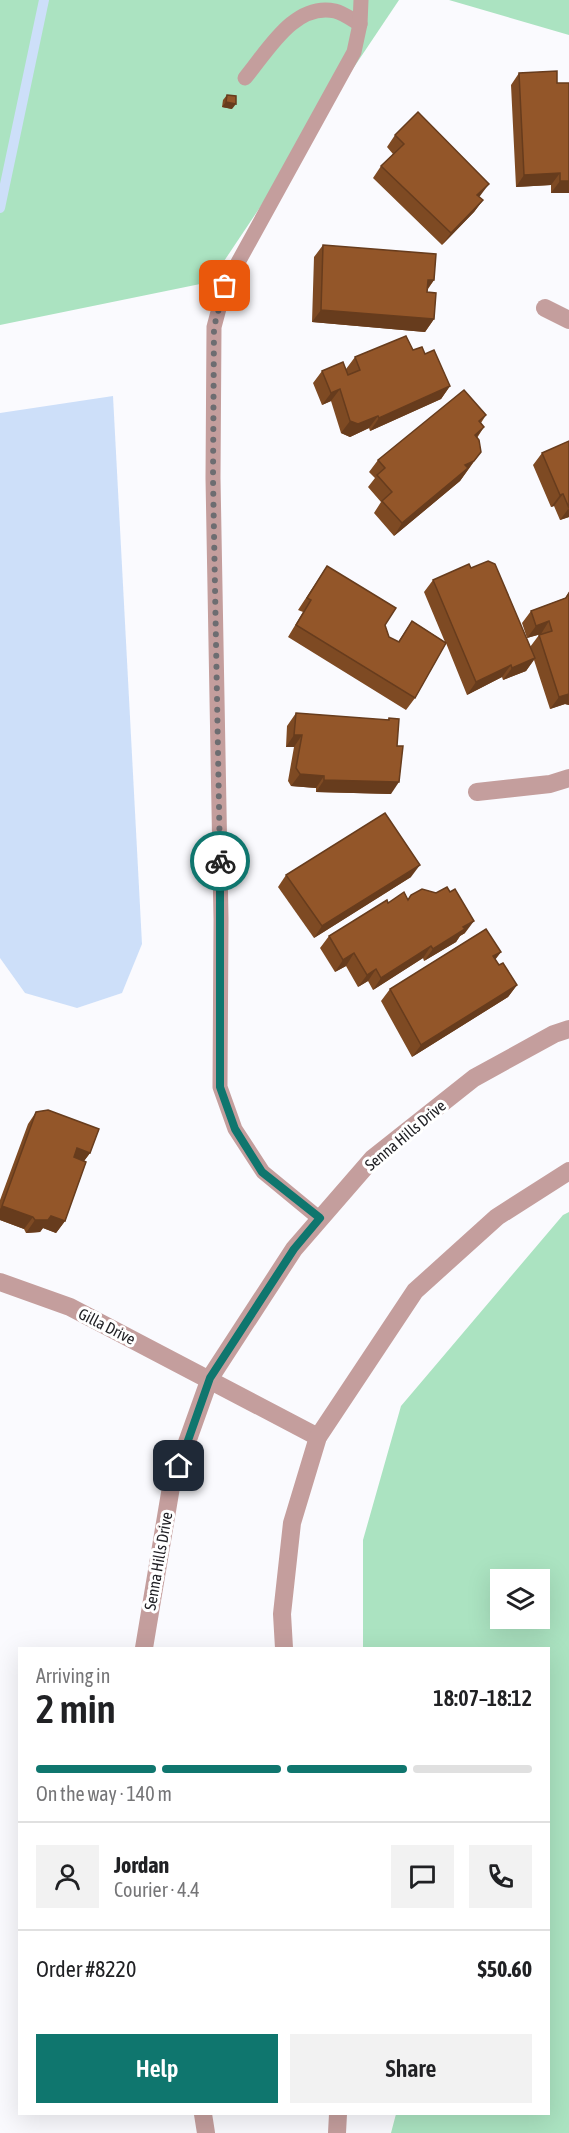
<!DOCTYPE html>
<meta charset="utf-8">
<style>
:root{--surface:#fff;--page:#f2f2f2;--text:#202124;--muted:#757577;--line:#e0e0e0;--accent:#0f766e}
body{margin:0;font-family:"Asap Condensed",sans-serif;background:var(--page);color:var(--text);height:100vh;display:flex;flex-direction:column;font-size:22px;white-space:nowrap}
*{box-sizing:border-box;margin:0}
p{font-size:20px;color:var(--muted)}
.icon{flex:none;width:33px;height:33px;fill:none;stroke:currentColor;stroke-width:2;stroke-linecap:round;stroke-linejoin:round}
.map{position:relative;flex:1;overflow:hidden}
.panel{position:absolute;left:18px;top:1647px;width:532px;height:468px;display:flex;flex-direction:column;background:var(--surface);border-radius:0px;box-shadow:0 6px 24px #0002}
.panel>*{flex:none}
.controls{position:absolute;left:490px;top:1569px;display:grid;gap:12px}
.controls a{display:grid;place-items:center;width:60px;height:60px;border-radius:0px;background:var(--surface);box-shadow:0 6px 24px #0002;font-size:30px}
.pin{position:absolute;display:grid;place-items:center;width:51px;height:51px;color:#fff;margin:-26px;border-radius:12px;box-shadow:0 3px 9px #0006}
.courier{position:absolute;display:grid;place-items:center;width:60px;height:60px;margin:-30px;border:4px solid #0f766e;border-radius:50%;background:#fff;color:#222;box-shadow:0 2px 8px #0007}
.headline em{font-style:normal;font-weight:600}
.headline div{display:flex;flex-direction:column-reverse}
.headline{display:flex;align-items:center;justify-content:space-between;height:102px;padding:0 18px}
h1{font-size:39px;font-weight:600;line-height:45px}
.bar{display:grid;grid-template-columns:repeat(4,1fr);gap:9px 6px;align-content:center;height:72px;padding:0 18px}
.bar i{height:8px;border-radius:4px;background:var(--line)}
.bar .selected{background:var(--accent)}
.bar p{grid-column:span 4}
.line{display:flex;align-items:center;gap:15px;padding:0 18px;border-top:2px solid var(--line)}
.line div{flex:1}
.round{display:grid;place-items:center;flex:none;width:63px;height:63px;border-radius:0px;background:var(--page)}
.cta{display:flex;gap:12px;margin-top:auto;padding:12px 18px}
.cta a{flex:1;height:69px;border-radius:0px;background:var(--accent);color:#fff;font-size:24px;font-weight:600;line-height:69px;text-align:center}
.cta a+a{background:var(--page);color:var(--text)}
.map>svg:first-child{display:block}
</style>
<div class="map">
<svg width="569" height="2133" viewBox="0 0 569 2133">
<rect width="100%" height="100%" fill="#fafafe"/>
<!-- green -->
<g fill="#abe3c1" fill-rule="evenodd">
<path d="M0,0H399L210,282L0,325Z"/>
<path d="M449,0H569V35Z"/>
<path d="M569,1212V2133H391L396,2114H549V1648H363V1540L401,1406L563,1215ZM501,1580H540V1618H501Z"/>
</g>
<!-- water -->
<path fill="#cddff9" d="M113,396L142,944L122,993L77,1008L25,993L0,958V413Z"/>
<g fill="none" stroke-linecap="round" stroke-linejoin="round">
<!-- stream -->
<path stroke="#cddff9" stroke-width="10" d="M0,208L44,0"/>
<!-- lane -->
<g stroke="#c49e9d" stroke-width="15">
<path d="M245,78C267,52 294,2 335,11C343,13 353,20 360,24"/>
<path d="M320,1219L263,1172L235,1129L220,1087L221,919L213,478L214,327L225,286L354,52L360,24L361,0"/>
</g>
<!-- street -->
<g stroke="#c49e9d" stroke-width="18">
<path d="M545,308L569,320"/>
<path d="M477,792L550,784L569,778"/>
<path d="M0,1282L70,1307L318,1437"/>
<path d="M144,1648L171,1487L210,1378L294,1249L373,1158L474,1078L554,1034L569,1029"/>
<path d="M284,1648L282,1614L292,1523L318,1437L415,1291L497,1217L569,1171"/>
<path d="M203,2114L206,2133"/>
<path d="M337,2133L338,2114"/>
</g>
</g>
<!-- wall -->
<g fill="#7e4a23">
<path d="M519,73L557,83L569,193H551V185L516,187L511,85Z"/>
<path d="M227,95L232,109L222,107L223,100Z"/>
<path d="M395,135L483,200L474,212L442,245L373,178L381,166L393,154L387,147Z"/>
<path d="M323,245L434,280L428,289L427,292L434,319L425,332L312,322L314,257Z"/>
<path d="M413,350L450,386L441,399L370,431L369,428L350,437L341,433L331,401L322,405L313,383L322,371L346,369L355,357Z"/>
<path d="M486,415L481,423L484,427L477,438L481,452L460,481L394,536L374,513L381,502L368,487L375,478L369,472L378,460Z"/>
<path d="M569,441V517L560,520L554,506L551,507L533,465L542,453Z"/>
<path d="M327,566L385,625L389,637L398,642L412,621L445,642L424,592L433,580L471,568L530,647L539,635L541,634L527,638L522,623L531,611L565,598L569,592V705L565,704L550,709L534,660L526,671L503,680L502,677L467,695L446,643L415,698L406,710L288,637L303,612L298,610Z"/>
<path d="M296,713L387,720L389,718L391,794L316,792V788L291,786L288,781L294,747H286L287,726Z"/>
<path d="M286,875L411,877L314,938L278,887Z"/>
<path d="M411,895L465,933L460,936L456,942L424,961L423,958L373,990L368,981L358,987L346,966L335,972L320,948L329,936L388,903L408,899Z"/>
<path d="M501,952L495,959L499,965L517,985L508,997L412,1057L381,1001L390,989Z"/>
<path d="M36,1112L90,1153L84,1161L65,1221L56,1233L43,1228L40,1232L26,1233L24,1229L0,1220V1200L28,1124Z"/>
</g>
<!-- shaded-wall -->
<g fill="#673c1d">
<path d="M226,102L236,104L232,109L222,107Z"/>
<path d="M560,173L551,185L516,187L524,175Z"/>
<path d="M560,181H569V193H551Z"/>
<path d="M489,184L480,196L469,208L477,195Z"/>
<path d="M483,200L474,212L442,245L451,233Z"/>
<path d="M428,280H434L425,292Z"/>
<path d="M321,310L434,319L425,332L312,322Z"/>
<path d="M450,386L441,399L370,431L379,418Z"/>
<path d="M340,389L331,401L322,405L331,393Z"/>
<path d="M378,416L369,428L350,437L341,433L350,421Z"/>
<path d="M484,427L475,439V435Z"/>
<path d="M474,461L460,481L394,536L402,523L465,465Z"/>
<path d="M563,494L554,506L551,507L560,495Z"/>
<path d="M569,508V517L560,520Z"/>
<path d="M549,621L541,634L527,638L536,626Z"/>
<path d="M535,658L526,671L503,680L512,668Z"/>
<path d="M511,665L502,677L467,695L476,682Z"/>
<path d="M569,694V705L565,704L550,709L559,697Z"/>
<path d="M294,735H302L294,747H286Z"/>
<path d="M300,774L324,776L316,788L291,786Z"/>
<path d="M324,780L399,782L391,794L316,792Z"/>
<path d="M420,865L411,877L314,938L322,926Z"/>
<path d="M474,921L465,933L460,936L456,942L424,961L433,949L463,927Z"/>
<path d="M431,946L423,958L373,990L381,978Z"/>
<path d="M501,952L492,964L493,956Z"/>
<path d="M354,953L346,966L335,972L343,960Z"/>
<path d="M376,969L368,981L358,987L367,975Z"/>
<path d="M517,985L508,997L412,1057L421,1045Z"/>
<path d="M77,1148L90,1153L81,1165L69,1160Z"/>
<path d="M2,1206L33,1217L24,1229L0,1220V1209Z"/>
<path d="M51,1216L65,1221L56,1233L43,1228L40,1232L26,1233L35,1220Z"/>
</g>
<!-- building -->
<g fill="#935629" stroke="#673c1d" stroke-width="1.5">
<path d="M557,71V83H569V181H560V173L524,175L519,73Z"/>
<path d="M227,95L236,96V104L226,102Z"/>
<path d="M418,112L489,184L477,195L483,200L451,233L381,166L404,144L395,135Z"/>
<path d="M323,245L436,254L434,280H428L427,292L436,293L434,319L321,310Z"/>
<path d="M406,336L413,350L422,347L425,354L434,350L450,386L379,418L378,416L358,424L350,421L340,389L331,393L322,371L343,362L348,375L360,370L355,357Z"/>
<path d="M464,390L486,415L479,421L484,427L475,435L479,440L481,452L474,461L465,465L468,468L402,523L382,501L392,492L377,475L385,468L378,460Z"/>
<path d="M569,441V508L563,494L560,495L542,453Z"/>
<path d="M488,561L495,564L535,658L512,668L511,665L476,682L433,580L469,564L471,568Z"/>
<path d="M327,566L396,608L385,625L389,637L399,642L412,621L446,643L415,698L296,625L311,600L307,598Z"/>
<path d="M569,593V694L559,697L539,635L552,631L549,621L536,626L531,611L566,598Z"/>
<path d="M296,713L389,720V718L399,719L397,746H403L399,782L324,780V776L300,774L296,768L302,735H294Z"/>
<path d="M385,813L420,865L322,926L286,875Z"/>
<path d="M447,887L450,892L455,889L474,921L463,927L465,929L433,949L431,946L381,978L376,969L367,975L354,953L343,960L329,936L387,900L388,903L404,892L408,900L411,895L422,889L436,893Z"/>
<path d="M486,929L501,952L493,956L499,965L503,963L517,985L421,1045L390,989Z"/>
<path d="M48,1110L99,1129L90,1153L77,1148L74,1157L86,1162L65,1221L51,1216L48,1220H35L33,1217L2,1206L36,1112Z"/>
</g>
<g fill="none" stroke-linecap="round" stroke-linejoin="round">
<!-- done -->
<path stroke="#6d6d71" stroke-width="6" stroke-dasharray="0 10.8" d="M220,861L213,478L214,327L225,286"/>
<!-- route -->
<path stroke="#0f766e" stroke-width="8" d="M179,1466L210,1378L294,1249L320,1218L262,1172L235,1129L220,1087V861"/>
</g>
<g text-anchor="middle" stroke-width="6" stroke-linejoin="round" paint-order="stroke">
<!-- street labels -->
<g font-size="16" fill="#212125" stroke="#fff">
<text transform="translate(405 1135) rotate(-40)" y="6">Senna Hills Drive</text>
<text transform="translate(107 1326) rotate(27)" y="6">Gilla Drive</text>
<text transform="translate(158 1561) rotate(-80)" y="6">Senna Hills Drive</text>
</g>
</g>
</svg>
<div class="controls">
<a><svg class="icon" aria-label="layers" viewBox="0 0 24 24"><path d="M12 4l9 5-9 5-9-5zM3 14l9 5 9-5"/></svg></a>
</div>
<div class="pin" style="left:225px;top:286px;background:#ea580c"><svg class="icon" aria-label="bag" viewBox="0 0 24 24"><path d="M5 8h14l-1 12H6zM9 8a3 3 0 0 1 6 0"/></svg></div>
<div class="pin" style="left:179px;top:1466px;background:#1f2937"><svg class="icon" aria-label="home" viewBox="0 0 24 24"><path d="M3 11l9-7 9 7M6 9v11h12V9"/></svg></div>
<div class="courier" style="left:220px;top:861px"><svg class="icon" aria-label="bike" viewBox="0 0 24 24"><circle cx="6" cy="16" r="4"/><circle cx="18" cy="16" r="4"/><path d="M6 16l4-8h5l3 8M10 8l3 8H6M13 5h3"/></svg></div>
<section class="panel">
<div class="headline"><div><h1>2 min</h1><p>Arriving in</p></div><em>18:07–18:12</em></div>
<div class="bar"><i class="selected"></i><i class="selected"></i><i class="selected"></i><i></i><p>On the way · 140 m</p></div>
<div class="line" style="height:108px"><a class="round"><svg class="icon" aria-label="person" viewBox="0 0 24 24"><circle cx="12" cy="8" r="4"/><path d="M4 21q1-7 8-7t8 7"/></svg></a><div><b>Jordan</b><p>Courier · 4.4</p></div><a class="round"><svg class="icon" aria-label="chat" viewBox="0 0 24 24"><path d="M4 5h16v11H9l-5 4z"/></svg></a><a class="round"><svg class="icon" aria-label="phone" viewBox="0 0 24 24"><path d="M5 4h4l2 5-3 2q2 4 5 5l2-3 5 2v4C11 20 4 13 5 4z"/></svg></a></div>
<div class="line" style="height:78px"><div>Order #8220</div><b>$50.60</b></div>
<div class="cta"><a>Help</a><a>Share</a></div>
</section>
</div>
